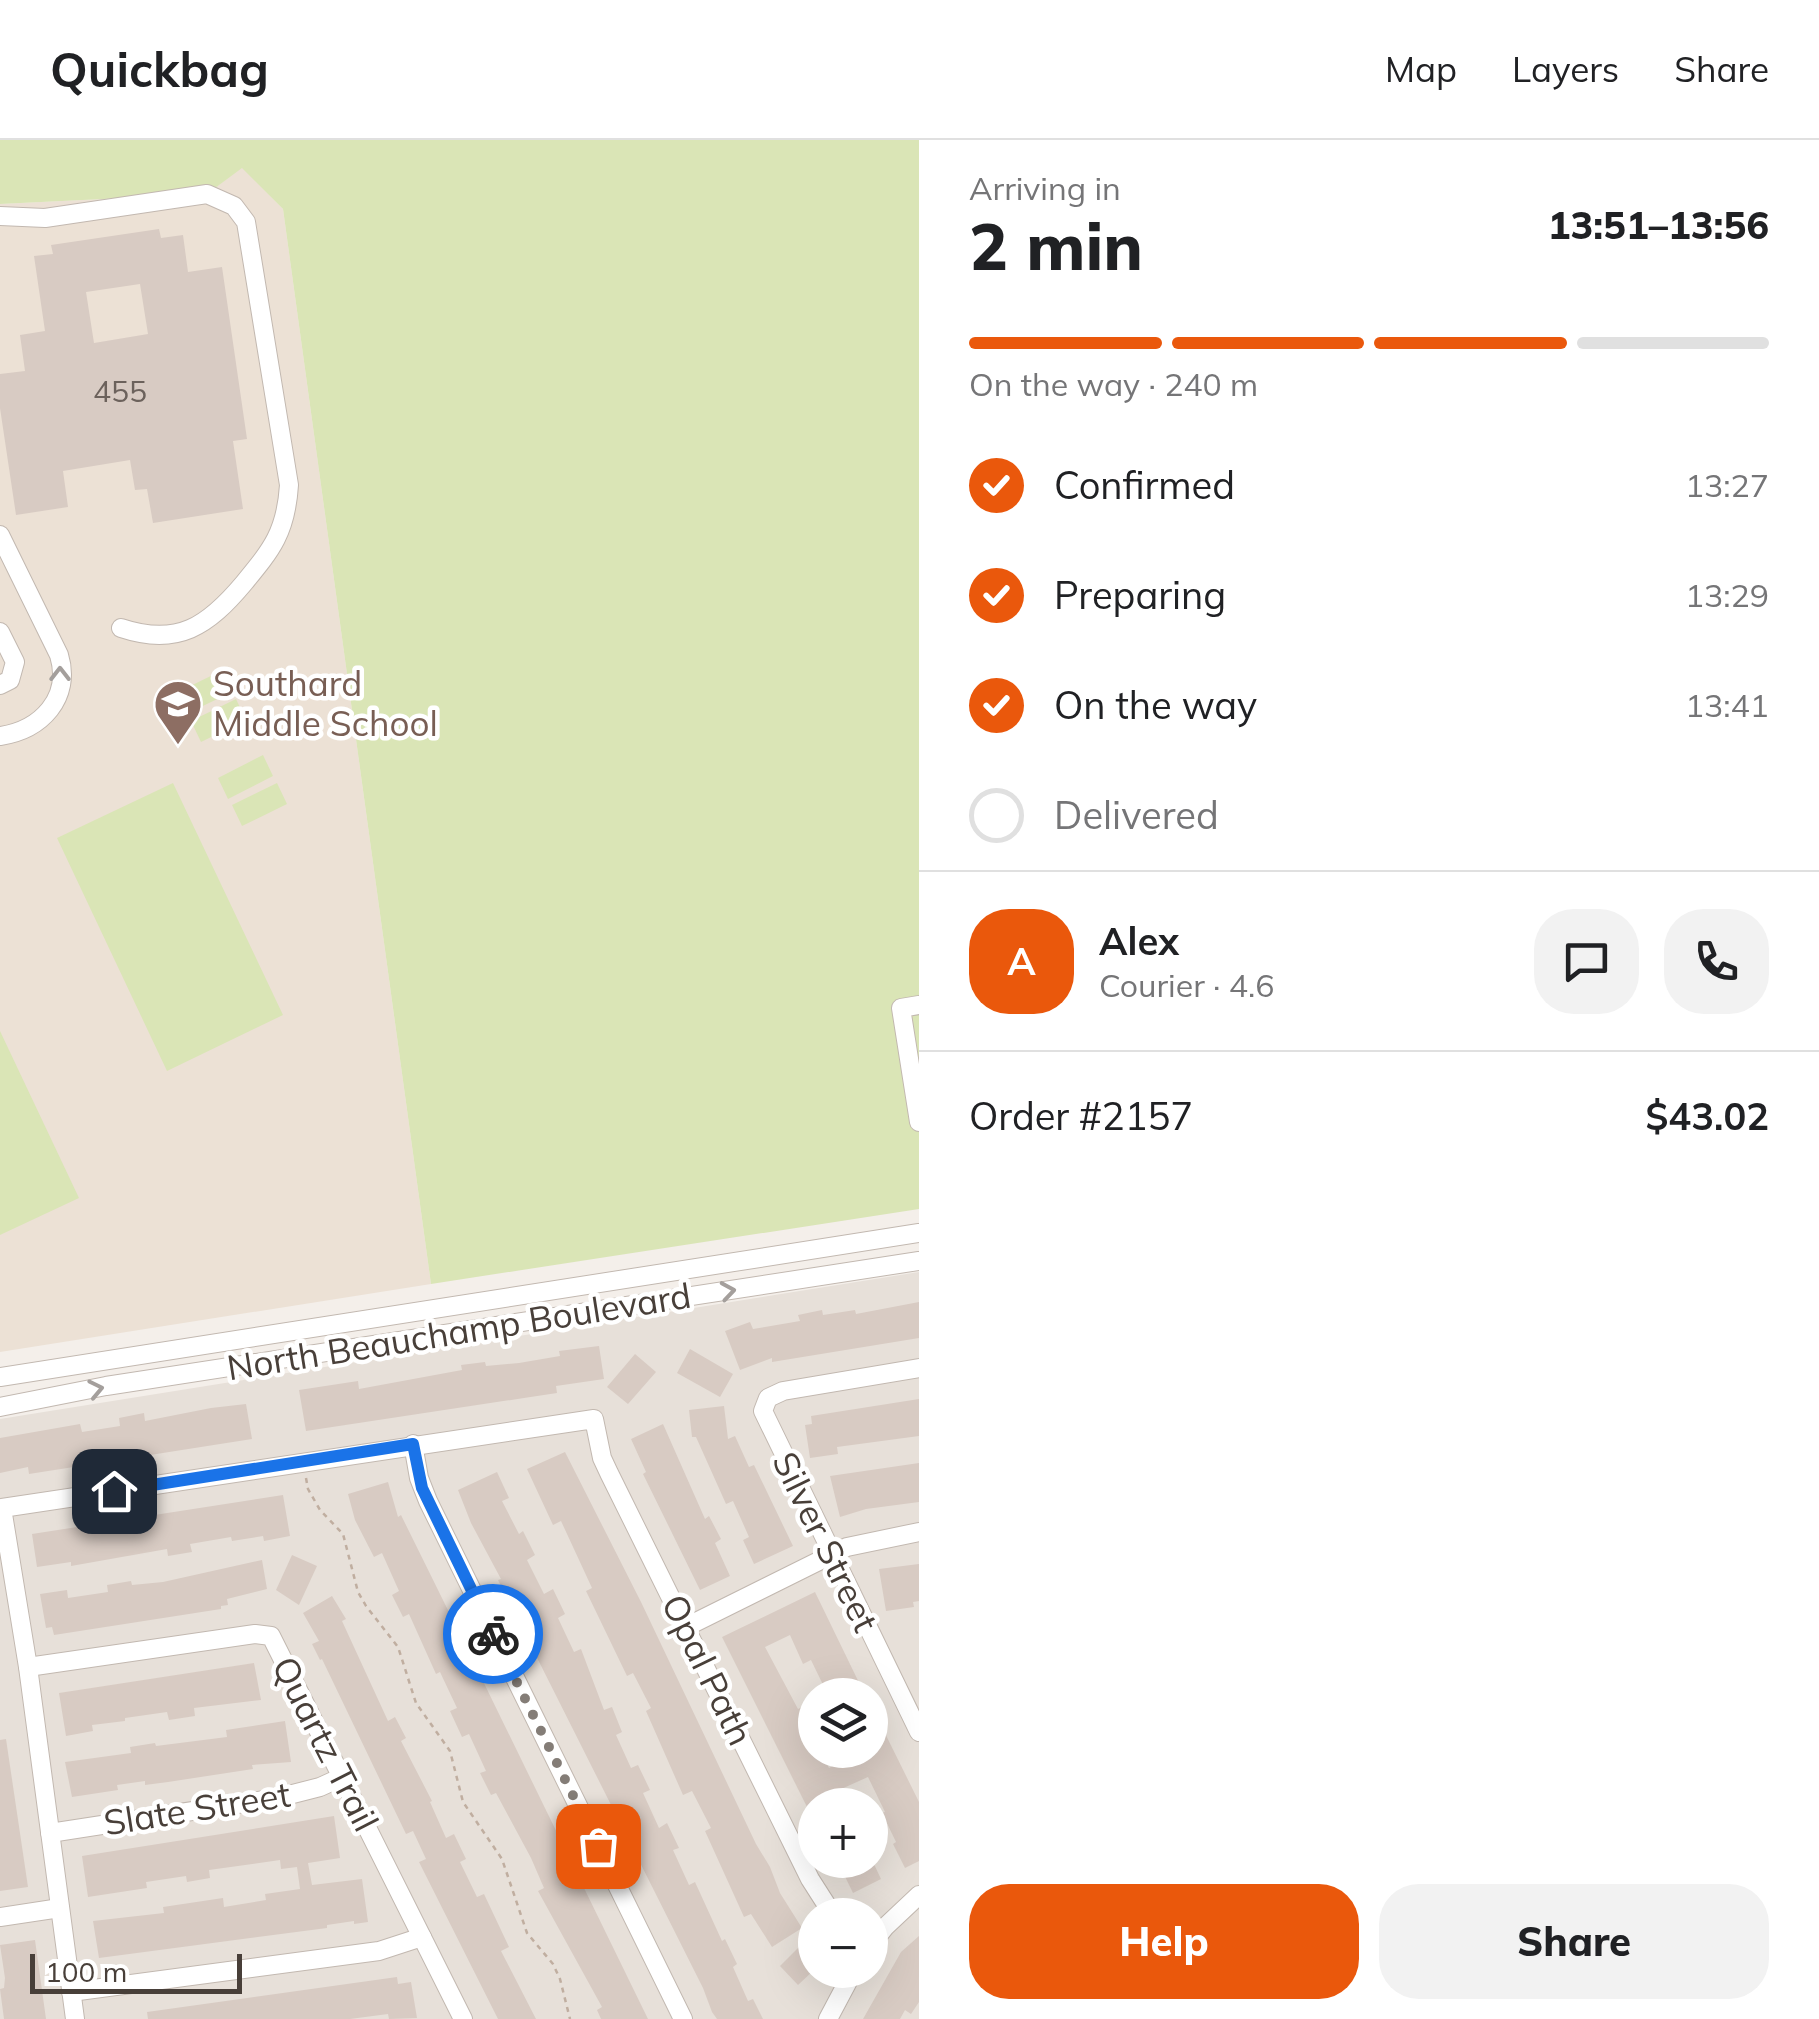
<!DOCTYPE html>
<meta charset="utf-8">
<style>
:root{--surface:#fff;--page:#f2f2f2;--text:#202124;--muted:#757577;--line:#e0e0e0;--accent:#ea580c}
body{margin:0;font-family:Mulish,sans-serif;background:var(--page);color:var(--text);height:100vh;display:flex;flex-direction:column;font-size:38px;white-space:nowrap}
*{box-sizing:border-box;margin:0}
p{font-size:32px;color:var(--muted)}
.icon{flex:none;width:55px;height:55px;fill:none;stroke:currentColor;stroke-width:2;stroke-linecap:round;stroke-linejoin:round}
.map{position:relative;flex:1;overflow:hidden}
.panel{display:flex;flex-direction:column;background:var(--surface);width:900px}
.panel>*{flex:none}
.fabs{position:absolute;left:798px;top:1538px;display:grid;gap:20px}
.fabs a{display:grid;place-items:center;width:90px;height:90px;border-radius:50%;background:var(--surface);box-shadow:0 10px 40px #0002;font-size:50px}
.scale{position:absolute;left:30px;bottom:25px;width:212px;box-sizing:border-box;padding-left:10px;border:5px solid #483f39;border-top:0;font-size:28px;line-height:35px;white-space:nowrap;color:#483f39;-webkit-text-stroke:8px #fff;paint-order:stroke}
.pin{position:absolute;display:grid;place-items:center;width:85px;height:85px;color:#fff;margin:-42px;border-radius:20px;box-shadow:0 5px 15px #0006}
.courier{position:absolute;display:grid;place-items:center;width:100px;height:100px;margin:-50px;border:8px solid #1a73e8;border-radius:50%;background:#fff;color:#222;box-shadow:0 2px 12px #0007}
.head em{font-style:normal;font-weight:800}
.head div{display:flex;flex-direction:column-reverse}
.head{display:flex;align-items:center;justify-content:space-between;height:170px;padding:0 50px}
h1{font-size:65px;font-weight:800;line-height:75px}
.bar{display:grid;grid-template-columns:repeat(4,1fr);gap:15px 10px;align-content:center;height:120px;padding:0 50px}
.bar i{height:12px;border-radius:8px;background:var(--line)}
.bar .active{background:var(--accent)}
.bar p{grid-column:span 4}
.line{display:flex;align-items:center;gap:25px;padding:0 50px;border-top:2px solid var(--line)}
.line div{flex:1}
.round{display:grid;place-items:center;flex:none;width:105px;height:105px;border-radius:40px;background:var(--page)}
ol{padding:0 50px;list-style:none}
li{display:flex;align-items:center;gap:30px;height:110px}
li p{margin-inline-start:auto}
li .icon{padding:10px;border-radius:50%;background:var(--accent);color:#fff;stroke-width:4}
li:last-child{color:var(--muted)}
li i{width:55px;height:55px;border:5px solid var(--line);border-radius:50%}
.primary-button{display:flex;gap:20px;margin-top:auto;padding:20px 50px}
.primary-button a{flex:1;height:115px;border-radius:40px;background:var(--accent);color:#fff;font-size:40px;font-weight:800;line-height:115px;text-align:center}
.primary-button a+a{background:var(--page);color:var(--text)}
header{display:flex;align-items:center;gap:60px;box-sizing:border-box;height:140px;padding:0 50px;background:var(--surface);border-bottom:2px solid var(--line)}
header strong{font-size:48px}
nav{display:flex;gap:55px;margin-inline-start:auto;font-size:35px}
main{display:flex;flex:1;min-height:0}
.map>svg:first-child{display:block}
</style>
<header>
<strong>Quickbag</strong>
<nav><a>Map</a><a>Layers</a><a>Share</a></nav>
</header>
<main>
<div class="map">
<svg width="919" height="1879" viewBox="0 0 919 1879">
<rect width="100%" height="100%" fill="#f4efea"/>
<!-- residential -->
<path fill="#e7e0d9" fill-rule="evenodd" d="M919,1132V1879H0V1279ZM815,1555H870V1610H815ZM815,1665H870V1720H815ZM815,1775H870V1830H815Z"/>
<!-- education -->
<path fill="#ece1d5" d="M242,27L283,69L431,1144L0,1212V64L207,54Z"/>
<!-- green -->
<g fill="#dae5b6">
<path d="M0,0H919V1069L431,1144L283,69L242,28L207,54L0,64Z"/>
<path d="M221,531L232,552L186,574L176,553Z"/>
<path d="M236,559L246,580L201,602L191,581Z"/>
<path d="M263,615L273,636L228,659L218,638Z"/>
<path d="M173,643L283,875L167,931L57,698Z"/>
<path d="M277,643L287,664L242,686L232,665Z"/>
<path d="M0,891L79,1058L0,1095Z"/>
</g>
<!-- building -->
<g fill="#d8cbc3" fill-rule="evenodd">
<path d="M159,89L161,98L183,95L188,132L222,127L247,299L233,301L243,369L153,383L147,349L135,350L130,320L63,331L68,367L16,375L0,268V234L25,231L20,195L45,191L34,116L53,114L51,105ZM140,144L148,194L94,203L86,152Z"/>
<path d="M919,1162V1198L772,1222V1218L740,1230L725,1191L750,1182L753,1189L800,1181L798,1175L822,1170L823,1175L855,1170L856,1174Z"/>
<path d="M599,1206L604,1239L556,1246L557,1253L524,1258L306,1291L299,1250L358,1241L359,1249L462,1230L461,1225L485,1222L486,1226L519,1223L560,1216L559,1211Z"/>
<path d="M690,1209L733,1234L720,1257L677,1233Z"/>
<path d="M635,1214L656,1232L628,1264L607,1247Z"/>
<path d="M919,1259V1296L837,1307L838,1314L810,1318L805,1285L812,1284L811,1276Z"/>
<path d="M246,1264L252,1299L29,1334L28,1327L0,1333V1298L80,1284L82,1292L120,1286L119,1278L144,1273L145,1281L211,1268Z"/>
<path d="M724,1266L728,1299L735,1296L749,1327L754,1325L793,1406L754,1424L743,1400L749,1397L733,1361L726,1364L696,1297H692L689,1270Z"/>
<path d="M663,1284L705,1379L709,1376L721,1399L715,1403L730,1436L700,1450L643,1334L646,1332L631,1299Z"/>
<path d="M565,1312L641,1462L756,1704L770,1727L780,1753L802,1788L772,1807L751,1774L744,1777L705,1691L711,1688L692,1651L683,1655L646,1571L651,1568L633,1533L627,1536L586,1451L592,1448L561,1381L553,1385L527,1329Z"/>
<path d="M919,1323V1362L866,1369L840,1377L830,1336Z"/>
<path d="M497,1332L509,1358L502,1361L519,1394L523,1391L535,1415L527,1420L544,1454L553,1449L565,1474L558,1478L574,1512L581,1509L604,1570L612,1567L622,1592L616,1595L631,1628L638,1625L650,1650L643,1653L659,1688L667,1683L679,1708L673,1710L689,1745L695,1742L722,1801L725,1799L737,1824L733,1827L748,1861L753,1859L763,1879H717L712,1872L703,1848L498,1440L501,1439L471,1383L458,1350Z"/>
<path d="M388,1342L398,1377L401,1375L480,1535L648,1879H601L597,1870L602,1867L538,1751L544,1748L531,1718L496,1653L491,1655L480,1633L486,1631L469,1594L462,1597L450,1571L457,1568L440,1532L436,1534L409,1474L403,1477L392,1455L399,1451L382,1413L374,1417L355,1380L348,1354Z"/>
<path d="M283,1355L290,1396L264,1401L263,1396L232,1401L231,1397L190,1404L192,1412L168,1416L167,1409L71,1426V1422L37,1427L32,1394Z"/>
<path d="M292,1415L317,1426L299,1465L276,1450Z"/>
<path d="M262,1420L267,1449L227,1459L228,1465L221,1466V1469L54,1495L52,1487L46,1488L40,1454L67,1450L68,1458L108,1452L107,1445L131,1441L132,1445L163,1442Z"/>
<path d="M919,1424V1461L913,1462L914,1467L886,1471L879,1429Z"/>
<path d="M815,1452L865,1555H828L811,1520L803,1524L790,1495L765,1507L798,1569L804,1566L815,1589V1610H820L829,1628L864,1610H870V1563L919,1662V1721L905,1728L893,1704L896,1702L882,1673L885,1672L868,1637L839,1650L846,1665H815V1683L722,1497Z"/>
<path d="M332,1456L346,1479L342,1481L388,1581L395,1577L406,1598L401,1601L432,1661L430,1662L446,1698L454,1694L466,1719L460,1722L477,1757L484,1754L509,1807L501,1811L536,1879H498L419,1722L426,1719L413,1691L406,1694L322,1519L320,1520L312,1504L319,1501L303,1473Z"/>
<path d="M254,1523L261,1560L194,1568L195,1576L169,1580L167,1572L125,1578V1581L92,1585L93,1591L66,1596L59,1553Z"/>
<path d="M285,1581L291,1622L252,1625L253,1629L168,1642L145,1645V1641L117,1645L118,1650L72,1657L65,1622L131,1613L130,1607L155,1603L156,1606L227,1597L226,1590Z"/>
<path d="M6,1599L28,1747L0,1751V1600Z"/>
<path d="M334,1676L340,1718L308,1723L312,1745L362,1739L368,1782L354,1784V1781L327,1785V1788L99,1818L93,1781L164,1773L163,1767L223,1758L224,1767L266,1760L265,1754L300,1749L297,1727L281,1729L280,1720L209,1730L210,1738L187,1742L186,1736L146,1742L147,1748L88,1757L82,1716Z"/>
<path d="M837,1720H872L881,1739L853,1753Z"/>
<path d="M919,1796V1862L911,1874L905,1870L900,1879H863L901,1812Z"/>
<path d="M809,1797L815,1803V1829L798,1845L780,1826Z"/>
<path d="M35,1800L46,1879H4L0,1849L4,1848L5,1838L0,1805Z"/>
<path d="M397,1837L398,1844L411,1842L417,1878L389,1879L388,1874L350,1879H148L147,1872Z"/>
</g>
<g fill="none" stroke-linecap="round" stroke-linejoin="round">
<!-- minor casing -->
<g stroke="#c2b8b0" stroke-width="20">
<g id="minor">
<path d="M0,76L45,78L207,54L234,66L246,82L289,345C286,392 272,409 244,443C208,486 178,507 121,488"/>
<path d="M0,395L59,515C72,558 41,590 0,596"/>
<path d="M0,492L15,522L10,540L0,545"/>
<path d="M919,865L901,868L919,982"/>
<path d="M919,1228L783,1251L768,1258L763,1271L919,1592"/>
<path d="M0,1237L919,1093"/>
<path d="M0,1267L106,1246L919,1121"/>
<path d="M413,1304L419,1338L428,1361L683,1879"/>
<path d="M686,1487L847,1407L919,1392"/>
<path d="M28,1527L255,1494L271,1496L463,1879"/>
<path d="M50,1693L277,1658L320,1647L342,1637"/>
<path d="M0,1777L60,1768"/>
<path d="M870,1806L885,1787L919,1755"/>
<path d="M71,1852L379,1811L422,1797"/>
<path d="M75,1879L28,1527L2,1368L594,1279L602,1318L609,1333L810,1739L833,1775"/>
<path d="M828,1879L854,1830"/>
</g>
</g>
<!-- path -->
<path stroke="#c0aea0" stroke-width="2.5" stroke-dasharray="5 5" stroke-linecap="butt" d="M306,1338L308,1349L320,1370L343,1394L358,1452L366,1466L398,1507L416,1563L450,1611L463,1662L502,1719L527,1793L553,1824L560,1839L570,1879"/>
<!-- minor -->
<use href="#minor" stroke="#fff" stroke-width="18"/>
</g>
<!-- one-way arrows -->
<defs><path id="oneway-chevron" d="M-2-3.5L2.5 0L-2 3.5" fill="none" stroke-width="1.6" stroke-linecap="round" stroke-linejoin="round" transform="scale(2.5)"/></defs>
<g stroke="#a49f9c">
<use href="#oneway-chevron" transform="translate(60 534) rotate(-90)"/>
<use href="#oneway-chevron" transform="translate(728 1151) rotate(-9)"/>
<use href="#oneway-chevron" transform="translate(96 1249) rotate(-12)"/>
</g>
<g fill="none" stroke-linecap="round" stroke-linejoin="round">
<!-- done -->
<path stroke="#847d77" stroke-width="10" stroke-dasharray="0 18" d="M493,1494L598,1706"/>
<!-- route -->
<path stroke="#1a73e8" stroke-width="12" d="M114,1351L413,1304L422,1348L493,1494"/>
</g>
<!-- icons -->
<defs>
<g id="school-pin" transform="scale(2.5)"><path d="M0 17L-7.5 6A9.5 9.5 0 1 1 7.5 6Z" fill="#8d6e63" stroke="#fff"/><path d="M0-5L7-2L0 1L-7-2ZM-4 1L0 2.5L4 1V4Q0 6-4 4Z" fill="#fff"/></g>
</defs>
<g fill-rule="evenodd">
<use href="#school-pin" x="178" y="564"/>
</g>
<g text-anchor="middle" stroke-width="9" stroke-linejoin="round" paint-order="stroke">
<!-- number labels -->
<g font-size="30" fill="#6c625c">
<text x="120" y="262">455</text>
</g>
<!-- education labels -->
<g font-size="35" fill="#785e54" stroke="#fff" text-anchor="start">
<text x="213" y="556">Southard<tspan x="213" dy="40">Middle School</tspan></text>
</g>
<!-- street labels -->
<g font-size="35" fill="#483f39" stroke="#fff">
<text transform="translate(459 1192) rotate(-9)" y="12">North Beauchamp Boulevard</text>
<text transform="translate(825 1402) rotate(64)" y="12">Silver Street</text>
<text transform="translate(707 1530) rotate(64)" y="12">Opal Path</text>
<text transform="translate(325 1604) rotate(63)" y="12">Quartz Trail</text>
<text transform="translate(197 1669) rotate(-9)" y="12">Slate Street</text>
</g>
</g>
</svg>
<div class="fabs">
<a><svg class="icon" aria-label="layers" viewBox="0 0 24 24"><path d="M12 4l9 5-9 5-9-5zM3 14l9 5 9-5"/></svg></a>
<a>+</a>
<a>−</a>
</div>
<div class="scale">100 m</div>
<div class="pin" style="left:598px;top:1706px;background:#ea580c"><svg class="icon" aria-label="bag" viewBox="0 0 24 24"><path d="M5 8h14l-1 12H6zM9 8a3 3 0 0 1 6 0"/></svg></div>
<div class="pin" style="left:114px;top:1351px;background:#1f2937"><svg class="icon" aria-label="home" viewBox="0 0 24 24"><path d="M3 11l9-7 9 7M6 9v11h12V9"/></svg></div>
<div class="courier" style="left:493px;top:1494px"><svg class="icon" aria-label="bike" viewBox="0 0 24 24"><circle cx="6" cy="16" r="4"/><circle cx="18" cy="16" r="4"/><path d="M6 16l4-8h5l3 8M10 8l3 8H6M13 5h3"/></svg></div>
</div>
<section class="panel">
<div class="head"><div><h1>2 min</h1><p>Arriving in</p></div><em>13:51–13:56</em></div>
<div class="bar"><i class="active"></i><i class="active"></i><i class="active"></i><i></i><p>On the way · 240 m</p></div>
<ol>
<li><svg class="icon" aria-label="check" viewBox="0 0 24 24"><path d="M5 12l5 5 9-10"/></svg>Confirmed<p>13:27</p></li>
<li><svg class="icon" aria-label="check" viewBox="0 0 24 24"><path d="M5 12l5 5 9-10"/></svg>Preparing<p>13:29</p></li>
<li><svg class="icon" aria-label="check" viewBox="0 0 24 24"><path d="M5 12l5 5 9-10"/></svg>On the way<p>13:41</p></li>
<li><i></i>Delivered</li>
</ol>
<div class="line" style="height:180px"><b class="round" style="background:var(--accent);color:#fff">A</b><div><b>Alex</b><p>Courier · 4.6</p></div><a class="round"><svg class="icon" aria-label="chat" viewBox="0 0 24 24"><path d="M4 5h16v11H9l-5 4z"/></svg></a><a class="round"><svg class="icon" aria-label="phone" viewBox="0 0 24 24"><path d="M5 4h4l2 5-3 2q2 4 5 5l2-3 5 2v4C11 20 4 13 5 4z"/></svg></a></div>
<div class="line" style="height:130px"><div>Order #2157</div><b>$43.02</b></div>
<div class="primary-button"><a>Help</a><a>Share</a></div>
</section>
</main>
